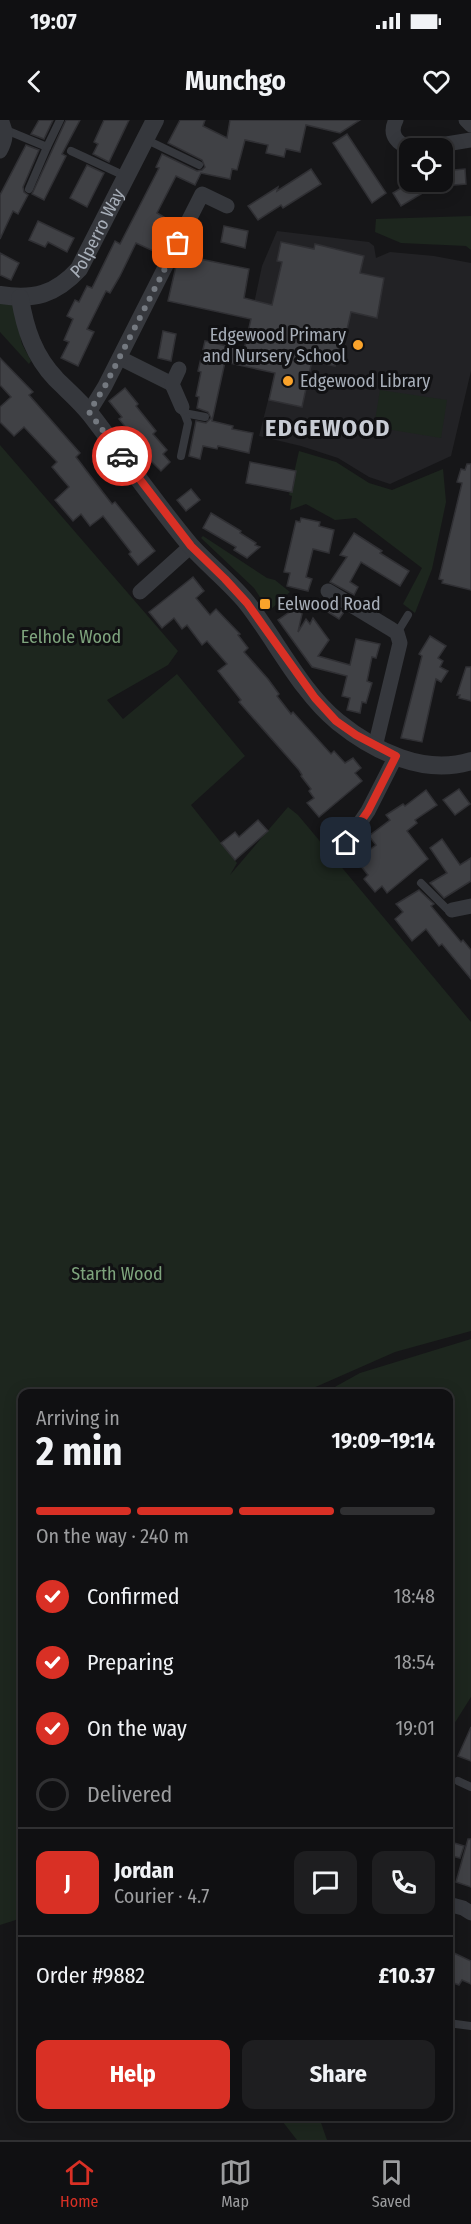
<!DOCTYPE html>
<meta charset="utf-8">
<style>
:root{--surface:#101012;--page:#1e1e20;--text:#f1f3f6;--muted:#9c9d9f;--line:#303032;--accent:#d93025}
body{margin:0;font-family:"Fira Sans Condensed",sans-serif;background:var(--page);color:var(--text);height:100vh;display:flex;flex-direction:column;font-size:22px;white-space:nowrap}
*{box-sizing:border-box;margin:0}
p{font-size:20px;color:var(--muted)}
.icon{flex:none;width:33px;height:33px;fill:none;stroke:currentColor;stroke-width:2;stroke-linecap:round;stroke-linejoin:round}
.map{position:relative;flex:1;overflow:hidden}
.panel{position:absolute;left:18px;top:1269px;width:435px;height:732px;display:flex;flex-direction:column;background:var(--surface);border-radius:12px;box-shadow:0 3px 15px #0003,0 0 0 2px var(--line)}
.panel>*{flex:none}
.tools{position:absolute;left:399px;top:18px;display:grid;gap:12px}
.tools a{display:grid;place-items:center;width:54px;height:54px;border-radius:12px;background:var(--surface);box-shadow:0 3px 15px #0003,0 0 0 2px var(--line);font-size:30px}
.pin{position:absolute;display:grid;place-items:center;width:51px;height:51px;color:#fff;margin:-26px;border-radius:12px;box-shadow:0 3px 9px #0006}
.courier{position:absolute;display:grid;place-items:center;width:60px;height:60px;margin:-30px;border:4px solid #d93025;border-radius:50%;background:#fff;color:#222;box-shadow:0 2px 8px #0007}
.summary em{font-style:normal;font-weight:700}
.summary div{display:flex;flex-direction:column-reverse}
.summary{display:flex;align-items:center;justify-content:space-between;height:102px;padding:0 18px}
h1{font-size:39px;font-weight:700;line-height:45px}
.bar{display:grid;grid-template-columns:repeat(4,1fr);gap:9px 6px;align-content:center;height:72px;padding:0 18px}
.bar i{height:8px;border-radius:4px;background:var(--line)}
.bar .on{background:var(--accent)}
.bar p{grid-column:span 4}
.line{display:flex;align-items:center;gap:15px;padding:0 18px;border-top:2px solid var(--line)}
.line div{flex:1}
.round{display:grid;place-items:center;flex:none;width:63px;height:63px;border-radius:12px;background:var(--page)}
ol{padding:0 18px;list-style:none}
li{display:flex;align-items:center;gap:18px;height:66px}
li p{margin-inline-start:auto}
li .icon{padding:6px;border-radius:50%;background:var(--accent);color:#fff;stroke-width:4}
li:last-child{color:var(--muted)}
li i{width:33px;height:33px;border:3px solid var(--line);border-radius:50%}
.action{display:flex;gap:12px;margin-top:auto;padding:12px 18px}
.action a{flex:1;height:69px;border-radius:12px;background:var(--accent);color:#fff;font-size:24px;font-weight:700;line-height:69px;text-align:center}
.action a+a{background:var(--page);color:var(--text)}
.status{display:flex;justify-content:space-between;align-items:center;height:42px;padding:0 30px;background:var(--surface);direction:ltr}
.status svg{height:16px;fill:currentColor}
header{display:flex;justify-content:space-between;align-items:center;height:78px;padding:0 18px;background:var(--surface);font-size:27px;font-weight:700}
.menu{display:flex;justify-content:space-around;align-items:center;height:84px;border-top:2px solid var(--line);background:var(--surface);font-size:16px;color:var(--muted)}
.menu a{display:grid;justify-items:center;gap:3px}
.menu .on{color:var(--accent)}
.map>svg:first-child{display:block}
</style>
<div class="status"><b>19:07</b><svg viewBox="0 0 49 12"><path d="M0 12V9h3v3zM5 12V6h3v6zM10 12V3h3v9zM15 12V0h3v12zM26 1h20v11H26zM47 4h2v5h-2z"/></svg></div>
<header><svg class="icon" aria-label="back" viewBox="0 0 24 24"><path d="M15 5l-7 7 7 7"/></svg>Munchgo<svg class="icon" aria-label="heart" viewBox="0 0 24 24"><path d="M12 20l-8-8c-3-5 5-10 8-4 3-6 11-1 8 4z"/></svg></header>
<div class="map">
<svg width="471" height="2020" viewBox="0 0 471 2020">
<rect width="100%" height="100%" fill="#161618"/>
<!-- built -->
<path fill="#222225" d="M277,111L369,122L374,126L376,138L390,132L434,136L471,143V251L451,336L390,364L369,357L338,338L301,326L259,316L275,253L249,207L262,146Z"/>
<!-- green -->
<g fill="#1d261e">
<path d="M471,96V130L466,126L401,123L375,112L376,99Z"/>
<path d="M0,183L13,184L22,224L31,241L29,244L0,212Z"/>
<path d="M380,270L447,280L441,318L374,307Z"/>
<path d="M0,325L178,531L168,545L107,580L123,599L177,554L245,636L191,685L237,743L230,755L288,687L298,695L471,902V1211L395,1232L302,1273L22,1274V1798L0,1805Z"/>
<path d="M299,331L336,342L369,363L392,370L443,349L446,382L432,449L415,493L403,484L422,448L356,398L335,400L306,384L290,390L292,376L289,375Z"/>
<path d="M203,416L267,458L275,460L290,472L269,491L254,468L201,418Z"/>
<path d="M471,1219V1577L449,1612L448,1274L324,1273L360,1253Z"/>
<path d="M279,1997H319L327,2020H297Z"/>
</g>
<!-- building -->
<g fill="#404145" stroke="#303034" stroke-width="1.5">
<path d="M39,0H53L44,19L31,14Z"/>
<path d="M66,0H80L62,34L66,36L44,80L32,74Z"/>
<path d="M104,0H129L109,42L93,34L98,24L94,22Z"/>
<path d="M180,0H205L203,6L227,18L230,0H360L340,13L306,5L300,32L286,29L284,37L266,33L268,25L245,20L237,50L232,49L230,59L201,53L195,65L176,56L157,93L164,97L161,103L172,108L160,134L136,123L120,156L110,173L106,171L87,209L94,212L78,246L61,238L69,222L64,220L73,199L67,196L75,180L79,182L87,166L92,168L115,121L120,124L159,48L156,47L162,34L197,51L202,50L205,47L202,40L168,23Z"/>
<path d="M347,14L386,73L372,83L333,23Z"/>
<path d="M26,25L39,30L23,67L24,72L28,75L18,94L13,91L0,119V75Z"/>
<path d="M87,45L104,53L87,87L70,78Z"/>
<path d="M311,49L321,64L283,88L281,85L258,100L248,86L278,67L277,71Z"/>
<path d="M465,49L466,64L442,66V51Z"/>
<path d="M411,62H441L401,86L393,73Z"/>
<path d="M38,101L74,118L67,132L48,122L45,127L29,120Z"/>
<path d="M224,106L248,111L245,128L221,122Z"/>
<path d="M281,122L314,129L315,124L364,136L360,153L384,158L377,198L351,192L344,223L340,222L335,246L312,241L302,287L269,280L275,253L225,242L212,301L233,306L232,309L253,313L249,333L218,326L217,329L203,326L200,339L189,336L196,301L206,303L211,298L208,292L197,288L199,277L196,276L201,252L198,251L205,221L244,230L251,199L168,181L176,146L179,141L183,144L185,136L249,149L244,178L272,185L282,142L277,141Z"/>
<path d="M0,133L19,143L11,160L0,155Z"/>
<path d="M163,211L176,214L171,241L158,238Z"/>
<path d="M0,238L33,272L29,275L80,333L76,337L105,375L112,384L115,382L155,431L138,445L129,434L131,432L103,396L90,406L81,394L73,401L55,380L69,367L52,347L57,342L24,307L14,316L0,302V287L11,277L0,265Z"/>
<path d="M125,268L138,284L136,286L156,311L153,314L167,330L163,334L170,342L161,351L137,327L140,325L119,299L122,297L109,281Z"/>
<path d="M250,342L296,351L292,372L246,363Z"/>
<path d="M467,344H471V470L442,463L443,460L439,459L462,363L457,362L461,349L465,350Z"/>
<path d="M191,369L200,380L186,391L177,380Z"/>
<path d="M211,393L241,411L240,413L256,423L255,425L260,427L247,438L234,430L236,427L203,408Z"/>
<path d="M301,398L320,402L319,406L334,410L329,433L313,429L306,457L312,459L308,471L287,466L290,453L284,452L296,401L300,402Z"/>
<path d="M354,413L382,431L380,433L409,451L400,466L361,442L350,462L358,467L354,475L330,462L347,437L340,435Z"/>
<path d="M193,457L204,471L196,478L210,495L216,489L240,514L238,515L248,528L244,532L268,559L279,574L277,576L291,594L293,592L331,634L334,631L345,643L353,638L361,648L355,653L362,661L319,697L307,683L314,678L309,671L311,669L301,656L302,655L299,650L239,582L241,580L218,551L227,544L207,521L202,525L187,505L182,509L174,498L162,508L149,492Z"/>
<path d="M325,480L344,492L339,499L320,487Z"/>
<path d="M297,487L302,494L298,512L306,499L310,504L313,498L329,520L318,536L350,545L356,519L380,524L376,538L372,537L367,561L372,563L366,583L362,582L360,593L347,590L350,578L342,576L347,556L312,547L278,500Z"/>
<path d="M430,516L446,526L438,538L443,541L440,547L448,551L441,562L436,559L422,622L401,618L422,536L419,534Z"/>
<path d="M466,547H471V581L459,578L460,575H457Z"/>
<path d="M459,669L470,684L455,695L443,680Z"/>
<path d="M426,670L437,685L415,700L417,703L407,711L428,739L387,773L382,766L375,772L364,759L368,755L356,740L376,725L369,716L390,700L386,695L403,684L405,686Z"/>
<path d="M258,700L268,711L235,740L221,723L235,712L239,717Z"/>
<path d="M442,719L460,745L471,738V761L444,778L430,763L447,753L430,728Z"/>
<path d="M419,770L434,784L431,786L461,822L463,820L471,830V859L442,824L439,826L426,809L412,821L395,799L403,792L396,784Z"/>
<path d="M471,1607V1641L458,1636Z"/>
<path d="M468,1719H471V1767L456,1762Z"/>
<path d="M451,1722L464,1726L460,1738L448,1735Z"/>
<path d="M454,1833L471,1841V1864L462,1860L459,1865L448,1861V1846Z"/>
</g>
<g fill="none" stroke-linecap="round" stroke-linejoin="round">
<!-- service -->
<g stroke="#36383d" stroke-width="8">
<path d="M6,10L47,27L29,69"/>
<path d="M147,20L199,45"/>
<path d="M47,27L60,0"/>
<path d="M71,31L125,56"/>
<path d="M184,293L205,297"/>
<path d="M181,336L188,303L182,287"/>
<path d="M397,513L408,495"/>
<path d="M421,763L447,789L452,790"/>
<path d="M458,1661L471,1667"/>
<path d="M448,1903L471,1906"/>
</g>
<!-- minor -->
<g stroke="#36383d" stroke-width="15">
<path d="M396,0C388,15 398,25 412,28"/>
<path d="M466,0L471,5"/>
<path d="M422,28L471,20"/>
<path d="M0,31C6,20 7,12 1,0"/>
<path d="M120,238L172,264"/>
<path d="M179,249L172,264L182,287"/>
<path d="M89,292L105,266L202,74L227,86"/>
<path d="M328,471L391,509L397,513L400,523L375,627"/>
<path d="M140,472L191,426"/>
<path d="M346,723L368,691L396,636"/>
<path d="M452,790L471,786"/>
<path d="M448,1784L463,1788L471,1793"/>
</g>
<!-- tertiary -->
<g stroke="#36383d" stroke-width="18">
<path id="s1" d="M0,175C34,180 55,175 79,149L155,0"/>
<path d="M20,178C25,209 34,236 56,259C68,271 81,282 91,295C124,338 155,383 190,425C208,445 230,462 247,483C276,520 301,572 338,602C374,631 424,656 471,641"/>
</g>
</g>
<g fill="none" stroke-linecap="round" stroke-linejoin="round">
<!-- done -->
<path stroke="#747980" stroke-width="6" stroke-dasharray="0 10.8" d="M122,336L89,292L105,266L178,123"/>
<!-- route -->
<path stroke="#d93025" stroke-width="8" d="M122,336L191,426L225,459L247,483L315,578L336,601L356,615L396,636L368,691L346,723"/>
</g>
<!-- markers -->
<g fill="#faa32b" stroke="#111113" stroke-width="2">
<circle cx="358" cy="225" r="6"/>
<circle cx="288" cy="261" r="6"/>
<rect x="259" y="478" width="12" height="12" rx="3"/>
</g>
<g text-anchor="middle" stroke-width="6" stroke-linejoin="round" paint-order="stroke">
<!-- street labels -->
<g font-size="18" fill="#a7aeb8" stroke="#111113">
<text dy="6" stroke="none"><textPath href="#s1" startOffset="128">Polperro Way</textPath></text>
</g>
<!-- poi labels -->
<g font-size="18" fill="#a7aeb8" stroke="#111113" text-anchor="start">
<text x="346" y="221" text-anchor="end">Edgewood Primary<tspan x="346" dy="21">and Nursery School</tspan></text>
<text x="300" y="267">Edgewood Library</text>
<text x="277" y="490">Eelwood Road</text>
</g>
<!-- park labels -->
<g font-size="18" fill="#7ea47d" stroke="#111113">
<text x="71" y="523">Eelhole Wood</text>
<text x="117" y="1160">Starth Wood</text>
</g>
<!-- district labels -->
<g font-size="24" font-weight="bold" letter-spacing="1.5" fill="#c8ccd4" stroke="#111113">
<text x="328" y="316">EDGEWOOD</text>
</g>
</g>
</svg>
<div class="tools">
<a><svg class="icon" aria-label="locate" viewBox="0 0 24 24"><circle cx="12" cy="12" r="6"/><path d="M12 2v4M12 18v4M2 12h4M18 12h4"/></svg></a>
</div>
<div class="pin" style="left:178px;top:123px;background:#ea580c"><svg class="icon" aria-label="bag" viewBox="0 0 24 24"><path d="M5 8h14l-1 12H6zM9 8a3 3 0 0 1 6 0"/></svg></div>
<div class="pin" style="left:346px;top:723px;background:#1f2937"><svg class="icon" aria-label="home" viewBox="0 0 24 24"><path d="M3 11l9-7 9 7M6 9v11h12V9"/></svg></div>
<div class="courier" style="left:122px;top:336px"><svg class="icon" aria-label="car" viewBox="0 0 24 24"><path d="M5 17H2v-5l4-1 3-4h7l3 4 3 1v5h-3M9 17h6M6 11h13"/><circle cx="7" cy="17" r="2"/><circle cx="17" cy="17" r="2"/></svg></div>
<section class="panel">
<div class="summary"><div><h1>2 min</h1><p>Arriving in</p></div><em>19:09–19:14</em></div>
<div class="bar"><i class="on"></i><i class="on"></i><i class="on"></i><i></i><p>On the way · 240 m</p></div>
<ol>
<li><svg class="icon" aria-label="check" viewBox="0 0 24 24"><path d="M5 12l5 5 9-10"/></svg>Confirmed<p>18:48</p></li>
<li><svg class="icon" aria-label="check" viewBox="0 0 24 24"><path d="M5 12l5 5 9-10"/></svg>Preparing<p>18:54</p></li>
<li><svg class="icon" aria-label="check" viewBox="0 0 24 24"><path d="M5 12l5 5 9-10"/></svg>On the way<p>19:01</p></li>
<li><i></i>Delivered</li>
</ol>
<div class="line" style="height:108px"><b class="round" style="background:var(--accent);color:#fff">J</b><div><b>Jordan</b><p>Courier · 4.7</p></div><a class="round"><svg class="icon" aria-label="chat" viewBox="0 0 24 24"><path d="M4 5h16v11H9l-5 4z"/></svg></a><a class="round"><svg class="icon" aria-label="phone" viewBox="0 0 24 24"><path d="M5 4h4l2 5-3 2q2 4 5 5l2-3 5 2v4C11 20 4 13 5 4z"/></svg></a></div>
<div class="line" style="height:78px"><div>Order #9882</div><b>£10.37</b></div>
<div class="action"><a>Help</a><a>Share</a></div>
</section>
</div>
<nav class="menu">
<a class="on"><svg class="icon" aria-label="home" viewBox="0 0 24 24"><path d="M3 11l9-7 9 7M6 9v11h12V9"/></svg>Home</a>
<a><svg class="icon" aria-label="map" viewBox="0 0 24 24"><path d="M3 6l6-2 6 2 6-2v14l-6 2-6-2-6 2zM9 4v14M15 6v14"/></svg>Map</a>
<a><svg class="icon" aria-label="saved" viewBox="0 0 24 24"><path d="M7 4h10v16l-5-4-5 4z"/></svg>Saved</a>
</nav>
